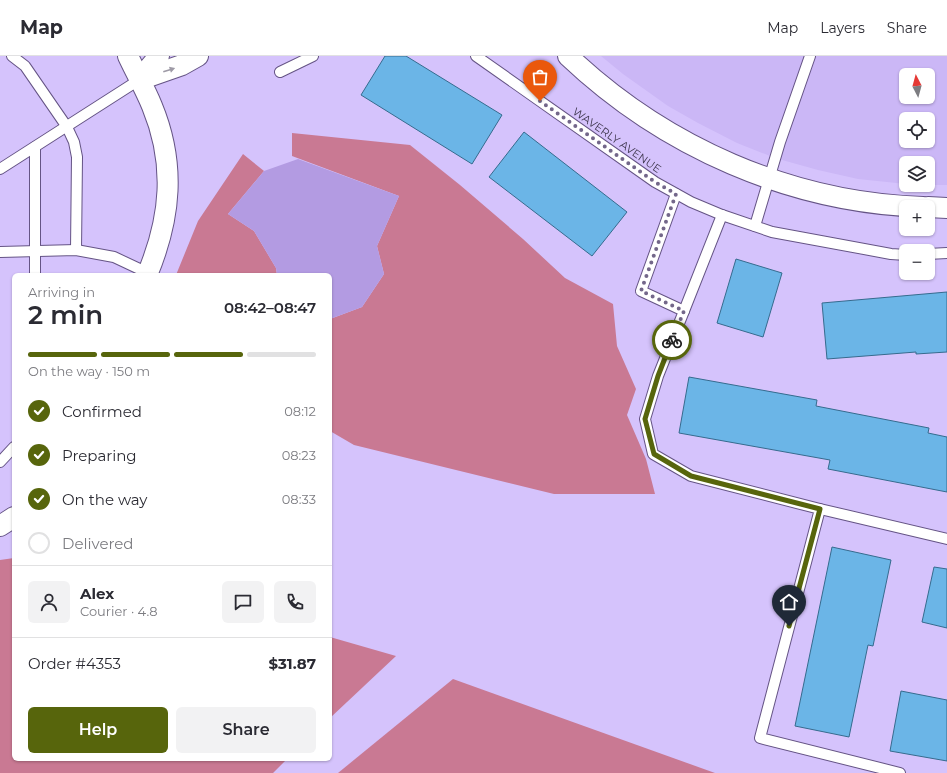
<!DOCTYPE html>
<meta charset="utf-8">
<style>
:root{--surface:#fff;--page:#f2f2f3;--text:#2b2b33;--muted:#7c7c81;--line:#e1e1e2;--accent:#57650c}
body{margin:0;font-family:Montserrat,sans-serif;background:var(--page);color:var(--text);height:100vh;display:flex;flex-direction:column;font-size:15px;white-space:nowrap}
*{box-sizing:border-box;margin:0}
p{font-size:13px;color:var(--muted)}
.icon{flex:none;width:22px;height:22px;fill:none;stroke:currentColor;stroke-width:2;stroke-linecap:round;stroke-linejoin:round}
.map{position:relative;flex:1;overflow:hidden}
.panel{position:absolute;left:12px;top:217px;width:320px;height:488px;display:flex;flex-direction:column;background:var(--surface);border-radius:6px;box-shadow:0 1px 3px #0004}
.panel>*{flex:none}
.needle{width:26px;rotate:354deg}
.fabs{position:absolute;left:899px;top:12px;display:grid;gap:8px}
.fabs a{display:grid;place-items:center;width:36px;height:36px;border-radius:6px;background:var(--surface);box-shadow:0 1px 3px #0004;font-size:20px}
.pin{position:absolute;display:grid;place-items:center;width:34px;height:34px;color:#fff;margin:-41px -17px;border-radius:50% 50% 50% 0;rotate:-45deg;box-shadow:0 0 4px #0007}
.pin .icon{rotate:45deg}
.courier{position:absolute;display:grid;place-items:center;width:40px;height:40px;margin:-20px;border:3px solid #57650c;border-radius:50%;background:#fff;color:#222;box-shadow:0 1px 5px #0007}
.head em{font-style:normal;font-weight:600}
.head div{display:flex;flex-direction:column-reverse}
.head{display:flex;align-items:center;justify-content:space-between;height:68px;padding:0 16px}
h1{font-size:26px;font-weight:600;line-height:30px}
.bar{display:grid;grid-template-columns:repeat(4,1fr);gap:6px 4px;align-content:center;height:48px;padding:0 16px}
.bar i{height:5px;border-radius:3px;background:var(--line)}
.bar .active{background:var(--accent)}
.bar p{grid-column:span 4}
.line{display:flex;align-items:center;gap:10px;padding:0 16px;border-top:1px solid var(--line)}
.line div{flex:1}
.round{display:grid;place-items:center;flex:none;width:42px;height:42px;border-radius:6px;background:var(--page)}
ol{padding:0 16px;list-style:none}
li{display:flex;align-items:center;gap:12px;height:44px}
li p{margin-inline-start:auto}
li .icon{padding:4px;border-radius:50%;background:var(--accent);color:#fff;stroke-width:4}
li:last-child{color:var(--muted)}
li i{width:22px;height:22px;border:2px solid var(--line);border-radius:50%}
.primary-button{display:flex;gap:8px;margin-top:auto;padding:8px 16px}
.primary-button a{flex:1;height:46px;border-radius:6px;background:var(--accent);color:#fff;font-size:16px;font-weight:600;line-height:46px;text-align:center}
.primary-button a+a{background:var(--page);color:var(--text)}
header{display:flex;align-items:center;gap:24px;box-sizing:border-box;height:56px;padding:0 20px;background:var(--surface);border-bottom:1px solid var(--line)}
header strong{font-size:19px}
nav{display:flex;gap:22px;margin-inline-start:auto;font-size:14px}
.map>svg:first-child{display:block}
</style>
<header>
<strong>Map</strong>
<nav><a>Map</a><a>Layers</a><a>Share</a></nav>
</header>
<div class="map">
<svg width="947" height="717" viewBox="0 0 947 717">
<rect width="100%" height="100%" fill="#d5c3fc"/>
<!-- built -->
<path fill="#cbb7f6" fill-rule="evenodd" d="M601,0H947V129H916H928V107H906V128L858,123L818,114L775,102L737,87L698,67L668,50L623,18ZM906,19H928V41H906ZM906,63H928V85H906Z"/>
<!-- forest -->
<g fill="#c97993">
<path d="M292,77L410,89L460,129L523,183L565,222L613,248L617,290L636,333L627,359L646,403L655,438H554L354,389L330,375V263L362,251L384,218L377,190L399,140L292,100Z"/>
<path d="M243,98L264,115L228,158L254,175L276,212L277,219H176L198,165Z"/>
<path d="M14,502V703H287L273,717H0V504Z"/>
<path d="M330,581L396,600L330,662Z"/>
<path d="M453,623L715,717H338Z"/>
</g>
<!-- water -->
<path fill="#b39be2" d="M298,103L399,140L377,190L384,218L362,251L330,263V219H277L276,212L254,175L228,158L264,115Z"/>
<!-- building -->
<g fill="#6bb5e7" stroke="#366b8e">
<path d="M385,0H406L502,59L472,108L361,39Z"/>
<path d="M524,76L627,156L592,200L489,121Z"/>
<path d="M736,203L782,217L763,281L717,267Z"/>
<path d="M947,236V296L916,298V296L827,303L822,247Z"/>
<path d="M689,321L817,344L816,350L929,372L928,377L947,381V436L828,413L830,404L679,377Z"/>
<path d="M832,491L891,504L873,590L868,589L849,681L795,670Z"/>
<path d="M934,511L947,513V572L922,566Z"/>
<path d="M901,635L947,644V705L890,695Z"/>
</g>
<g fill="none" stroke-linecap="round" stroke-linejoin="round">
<!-- service casing -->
<g stroke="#655485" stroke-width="12">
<g id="service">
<path d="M12,0L25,10L67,71L74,86L77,101L76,194"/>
<path d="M476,0L655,126L691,146L722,159L772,176L891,198L906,199"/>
<path d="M280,16L313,0"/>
<path d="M35,91V219"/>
<path d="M0,113L139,24"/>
<path d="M676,138L641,235L684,255L658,320L645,363L653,398L691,420L820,453L760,682L900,717"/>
<path d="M755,170L780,86L810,0"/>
<path d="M0,196L76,194L114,201L148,217"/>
<path d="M928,198L947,197"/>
<path d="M684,255L722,159"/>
<path d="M0,406L14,391"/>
<path d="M820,453L947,483"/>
</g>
</g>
<!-- minor casing -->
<g stroke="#655485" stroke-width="22">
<g id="minor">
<path d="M128,0C136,17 145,33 152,50C176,108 171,162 147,219"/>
<path d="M568,0C664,91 791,147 923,151"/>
<path d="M139,24L182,9L198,0"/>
<path d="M139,24L159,0"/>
<path d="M928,151L947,152"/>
<path d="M0,470L14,461"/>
</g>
</g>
<!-- service -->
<use href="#service" stroke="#fff" stroke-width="10"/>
<!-- minor -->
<use href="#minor" stroke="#fff" stroke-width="20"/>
</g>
<!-- one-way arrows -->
<defs><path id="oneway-solid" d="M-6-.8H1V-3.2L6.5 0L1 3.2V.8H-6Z"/></defs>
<use fill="#9e9aa6" href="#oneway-solid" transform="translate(169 14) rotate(-18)"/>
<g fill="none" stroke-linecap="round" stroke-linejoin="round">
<!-- done -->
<path stroke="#73678a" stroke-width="4" stroke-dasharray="0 7.2" d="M540,45L655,126L676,138L641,235L684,255L672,284"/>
<!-- route -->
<path stroke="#57650c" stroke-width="5" d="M672,284L658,320L645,363L654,398L691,420L820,453L789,570"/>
</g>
<g text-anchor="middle" stroke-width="3.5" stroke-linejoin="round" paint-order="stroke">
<!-- street labels -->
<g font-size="11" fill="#3e364d" stroke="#d5c3fc">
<text transform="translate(617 84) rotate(35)" y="4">WAVERLY AVENUE</text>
</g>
</g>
</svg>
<div class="fabs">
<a><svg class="needle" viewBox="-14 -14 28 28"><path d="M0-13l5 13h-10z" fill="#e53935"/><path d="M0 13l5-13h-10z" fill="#7c7c81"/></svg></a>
<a><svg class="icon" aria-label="locate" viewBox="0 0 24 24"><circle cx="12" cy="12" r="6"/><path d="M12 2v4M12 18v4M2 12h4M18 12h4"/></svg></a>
<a><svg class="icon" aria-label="layers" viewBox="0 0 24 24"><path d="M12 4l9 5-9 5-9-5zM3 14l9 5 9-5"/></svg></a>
<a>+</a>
<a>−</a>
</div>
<div class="pin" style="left:540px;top:45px;background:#ea580c"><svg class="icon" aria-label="bag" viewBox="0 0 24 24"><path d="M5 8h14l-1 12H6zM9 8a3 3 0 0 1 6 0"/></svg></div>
<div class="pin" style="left:789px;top:570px;background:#1f2937"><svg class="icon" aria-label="home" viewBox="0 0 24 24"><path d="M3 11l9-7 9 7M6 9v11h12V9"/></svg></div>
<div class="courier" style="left:672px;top:284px"><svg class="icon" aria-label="bike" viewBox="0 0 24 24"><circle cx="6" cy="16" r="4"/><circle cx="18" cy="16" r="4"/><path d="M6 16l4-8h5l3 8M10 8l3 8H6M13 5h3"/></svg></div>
<section class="panel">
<div class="head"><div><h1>2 min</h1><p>Arriving in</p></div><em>08:42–08:47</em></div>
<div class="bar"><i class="active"></i><i class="active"></i><i class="active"></i><i></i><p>On the way · 150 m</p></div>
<ol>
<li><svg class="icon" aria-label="check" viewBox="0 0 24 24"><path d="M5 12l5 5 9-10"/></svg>Confirmed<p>08:12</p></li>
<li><svg class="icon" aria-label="check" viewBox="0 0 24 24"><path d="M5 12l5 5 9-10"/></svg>Preparing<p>08:23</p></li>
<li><svg class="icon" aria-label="check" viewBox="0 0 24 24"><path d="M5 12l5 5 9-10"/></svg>On the way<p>08:33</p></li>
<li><i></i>Delivered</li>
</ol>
<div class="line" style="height:72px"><a class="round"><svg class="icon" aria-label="person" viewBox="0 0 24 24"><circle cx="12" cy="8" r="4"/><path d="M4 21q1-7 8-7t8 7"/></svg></a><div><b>Alex</b><p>Courier · 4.8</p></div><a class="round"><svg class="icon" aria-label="chat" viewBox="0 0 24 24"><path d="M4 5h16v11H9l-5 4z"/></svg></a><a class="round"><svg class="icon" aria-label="phone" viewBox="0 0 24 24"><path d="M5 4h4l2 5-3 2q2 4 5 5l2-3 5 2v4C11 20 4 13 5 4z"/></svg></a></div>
<div class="line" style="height:52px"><div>Order #4353</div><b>$31.87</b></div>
<div class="primary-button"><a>Help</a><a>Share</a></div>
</section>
</div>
